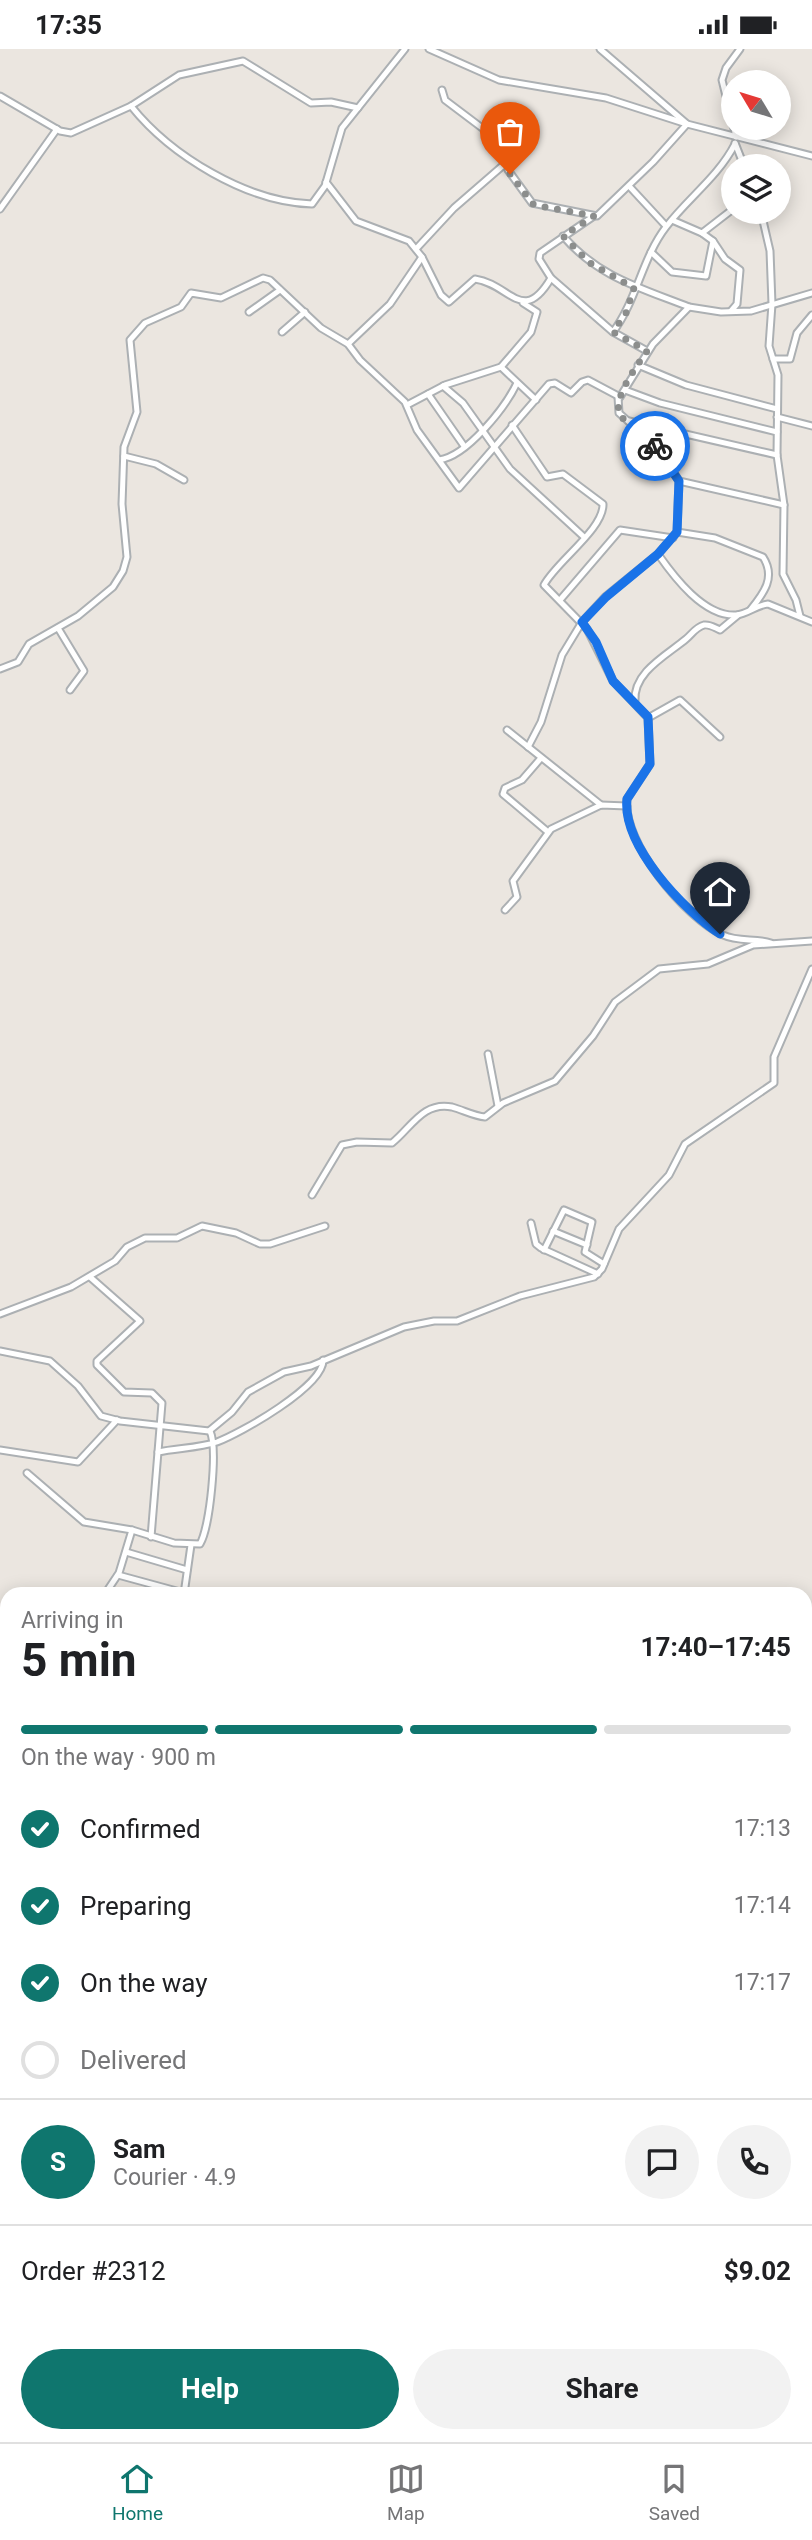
<!DOCTYPE html>
<meta charset="utf-8">
<style>
:root{--surface:#fff;--page:#f2f2f2;--text:#202124;--muted:#757577;--line:#e0e0e0;--accent:#0f766e}
body{margin:0;font-family:Roboto,sans-serif;background:var(--page);color:var(--text);height:100vh;display:flex;flex-direction:column;font-size:26px;white-space:nowrap}
*{box-sizing:border-box;margin:0}
p{font-size:23px;color:var(--muted)}
.icon{flex:none;width:38px;height:38px;fill:none;stroke:currentColor;stroke-width:2;stroke-linecap:round;stroke-linejoin:round}
.map{position:relative;flex:1;overflow:hidden}
.panel{position:absolute;left:0px;top:1538px;width:812px;height:856px;display:flex;flex-direction:column;background:var(--surface);border-radius:21px 21px 0 0;box-shadow:0 4px 18px #0003}
.panel>*{flex:none}
.needle{width:46px;rotate:308deg}
.controls{position:absolute;left:721px;top:21px;display:grid;gap:14px}
.controls a{display:grid;place-items:center;width:70px;height:70px;border-radius:50%;background:var(--surface);box-shadow:0 4px 18px #0003;font-size:35px}
.pin{position:absolute;display:grid;place-items:center;width:60px;height:60px;color:#fff;margin:-72px -30px;border-radius:50% 50% 50% 0;rotate:-45deg;box-shadow:0 0 7px #0007}
.pin .icon{rotate:45deg}
.courier{position:absolute;display:grid;place-items:center;width:70px;height:70px;margin:-35px;border:5px solid #1a73e8;border-radius:50%;background:#fff;color:#222;box-shadow:0 2px 9px #0007}
.overview em{font-style:normal;font-weight:700}
.overview div{display:flex;flex-direction:column-reverse}
.overview{display:flex;align-items:center;justify-content:space-between;height:119px;padding:0 21px}
h1{font-size:46px;font-weight:700;line-height:52px}
.bar{display:grid;grid-template-columns:repeat(4,1fr);gap:10px 7px;align-content:center;height:84px;padding:0 21px}
.bar i{height:9px;border-radius:5px;background:var(--line)}
.bar .selected{background:var(--accent)}
.bar p{grid-column:span 4}
.line{display:flex;align-items:center;gap:18px;padding:0 21px;border-top:2px solid var(--line)}
.line div{flex:1}
.round{display:grid;place-items:center;flex:none;width:74px;height:74px;border-radius:37px;background:var(--page)}
ol{padding:0 21px;list-style:none}
li{display:flex;align-items:center;gap:21px;height:77px}
li p{margin-inline-start:auto}
li .icon{padding:7px;border-radius:50%;background:var(--accent);color:#fff;stroke-width:4}
li:last-child{color:var(--muted)}
li i{width:38px;height:38px;border:4px solid var(--line);border-radius:50%}
.cta{display:flex;gap:14px;margin-top:auto;padding:14px 21px}
.cta a{flex:1;height:80px;border-radius:42px;background:var(--accent);color:#fff;font-size:28px;font-weight:700;line-height:80px;text-align:center}
.cta a+a{background:var(--page);color:var(--text)}
.status{display:flex;justify-content:space-between;align-items:center;height:49px;padding:0 35px;background:var(--surface);direction:ltr}
.status svg{height:19px;fill:currentColor}
.tab-bar{display:flex;justify-content:space-around;align-items:center;height:98px;border-top:2px solid var(--line);background:var(--surface);font-size:19px;color:var(--muted)}
.tab-bar a{display:grid;justify-items:center;gap:4px}
.tab-bar .selected{color:var(--accent)}
.map>svg:first-child{display:block}
</style>
<div class="status"><b>17:35</b><svg viewBox="0 0 49 12"><path d="M0 12V9h3v3zM5 12V6h3v6zM10 12V3h3v9zM15 12V0h3v12zM26 1h20v11H26zM47 4h2v5h-2z"/></svg></div>
<div class="map">
<svg width="812" height="2393" viewBox="0 0 812 2393">
<rect width="100%" height="100%" fill="#ebe6e0"/>
<g fill="none" stroke-linecap="round" stroke-linejoin="round">
<!-- minor casing -->
<g stroke="#acb0b3" stroke-width="9">
<g id="minor">
<path d="M429,0L499,31L606,49L687,75L812,107"/>
<path d="M442,41L445,51L502,94L507,105L508,121L532,154L597,167L653,113L687,75L600,0"/>
<path d="M0,47L60,82L71,84L131,57L179,26L243,12L311,54L331,53L358,59"/>
<path d="M131,57C171,107 247,153 312,155L325,137L342,79L405,0"/>
<path d="M736,88L722,31L726,19L740,0"/>
<path d="M735,94L744,117"/>
<path d="M326,133L356,172L409,192L422,208L441,246L449,253L475,230C510,235 523,277 551,229L539,210L540,204L594,167"/>
<path d="M629,137L666,177"/>
<path d="M0,160L57,80"/>
<path d="M761,163L770,202L772,255L769,297L778,326L777,406L784,456L783,525L796,551L800,567"/>
<path d="M672,171L702,184L733,160"/>
<path d="M702,184L713,192L725,210L740,221L737,255L731,262"/>
<path d="M563,187C598,228 641,239 689,258"/>
<path d="M416,200L454,159L507,113"/>
<path d="M651,203L672,223L706,227L713,192"/>
<path d="M551,229L613,283L647,302"/>
<path d="M249,263L280,241"/>
<path d="M282,283L305,263"/>
<path d="M613,283C637,251 642,209 666,178C688,149 718,128 735,95"/>
<path d="M348,295L390,255L422,208"/>
<path d="M773,310H790L797,284L812,266"/>
<path d="M638,316L686,336L777,360"/>
<path d="M501,318L536,351"/>
<path d="M443,337L463,354L510,420L584,488"/>
<path d="M625,341L660,354L777,383"/>
<path d="M428,345L464,397"/>
<path d="M407,356L445,336L501,318L531,283L537,263L523,254"/>
<path d="M777,368L812,377"/>
<path d="M629,372L777,406"/>
<path d="M512,376L547,428L563,425L603,455C604,480 556,513 544,536L587,580L613,632L648,669L650,715L627,750C622,793 685,869 723,886C738,893 756,889 771,894"/>
<path d="M124,407L156,415L184,431"/>
<path d="M439,411C467,407 505,359 517,334"/>
<path d="M679,432L784,456"/>
<path d="M677,483L715,489L763,508C776,528 764,544 751,560"/>
<path d="M658,505C674,528 704,568 736,566C748,565 756,556 768,555L812,573"/>
<path d="M560,551L620,481L673,489"/>
<path d="M58,579L84,622L70,641"/>
<path d="M0,620L18,613L29,595L78,567L113,538L123,522L127,508L122,455L124,398L137,363L130,291L145,274L181,258L191,244L221,249L263,229L270,231L321,279L348,295L360,311L405,353L417,381L459,439L549,335L555,334L571,344L582,333L588,331L620,348L653,295L689,258L721,263L751,262L812,244"/>
<path d="M635,652C633,623 667,606 686,590C692,585 696,578 704,576C710,575 715,579 720,581L738,566"/>
<path d="M648,669L680,651L720,688"/>
<path d="M507,681L601,756"/>
<path d="M528,698L541,673L562,606L582,573L605,548L658,505L677,483L679,432L658,399L619,364L618,348"/>
<path d="M541,709L522,731L505,739L503,745L548,783"/>
<path d="M505,861L517,848L513,832L551,780L601,756L627,757"/>
<path d="M488,1005L498,1057"/>
<path d="M312,1146L342,1096L357,1093L392,1094C411,1079 423,1052 452,1058C463,1061 474,1067 485,1068L503,1054L555,1032L593,987L615,953L659,920L708,915L753,896L812,892"/>
<path d="M531,1174L536,1195L541,1199L598,1225"/>
<path d="M553,1182L587,1196"/>
<path d="M544,1201L564,1161L592,1173L585,1203L604,1215"/>
<path d="M90,1228L140,1272L97,1312V1316L124,1343L152,1344L162,1354L151,1488"/>
<path d="M0,1265L71,1238L115,1212L127,1198L145,1189H177L202,1177L236,1184L260,1195H270L325,1177"/>
<path d="M0,1302L50,1312L78,1337L101,1367L120,1372L209,1382L232,1363L248,1343L284,1323L311,1317L404,1278L434,1272H457L520,1247L594,1228L602,1220L619,1180L669,1126L685,1095L774,1034V1008L812,920"/>
<path d="M0,1401L78,1413L117,1371"/>
<path d="M158,1403C177,1399 199,1399 217,1393C241,1384 324,1337 323,1311"/>
<path d="M27,1424L84,1473L132,1481L174,1494L200,1495C210,1478 218,1400 210,1382"/>
<path d="M126,1503L187,1521"/>
<path d="M118,1526L184,1544"/>
<path d="M105,1545L119,1524L132,1481"/>
<path d="M184,1545L191,1496"/>
<path d="M0,1966L7,1959"/>
<path d="M0,1975L7,1977"/>
<path d="M805,2262L812,2267"/>
<path d="M805,2376L812,2369"/>
<path d="M588,2387L603,2393"/>
<path d="M450,2393L451,2387"/>
<path d="M496,2393L501,2387"/>
<path d="M575,2393L578,2387"/>
<path d="M788,2393L794,2387"/>
</g>
</g>
<!-- secondary casing -->
<g stroke="#adb2b6" stroke-width="10">
<g id="secondary">
<path d="M0,2250L7,2258"/>
<path d="M77,2387L80,2393"/>
</g>
</g>
<!-- minor -->
<use href="#minor" stroke="#fff" stroke-width="5"/>
<!-- secondary -->
<use href="#secondary" stroke="#fff" stroke-width="7"/>
</g>
<g fill="none" stroke-linecap="round" stroke-linejoin="round">
<!-- done -->
<path stroke="#8c8e8d" stroke-width="7" stroke-dasharray="0 12.6" d="M510,125L534,156L594,167L563,187L590,214L634,239L626,264L613,283L647,302C637,317 610,352 621,367C629,378 645,386 655,397"/>
<!-- route -->
<path stroke="#1a73e8" stroke-width="9" d="M655,397L679,432L677,483L658,505L606,548L582,573L596,593L613,632L648,668L650,715L627,750C622,796 683,861 720,885"/>
</g>
</svg>
<div class="controls">
<a><svg class="needle" viewBox="-14 -14 28 28"><path d="M0-13l5 13h-10z" fill="#e53935"/><path d="M0 13l5-13h-10z" fill="#757577"/></svg></a>
<a><svg class="icon" aria-label="layers" viewBox="0 0 24 24"><path d="M12 4l9 5-9 5-9-5zM3 14l9 5 9-5"/></svg></a>
</div>
<div class="pin" style="left:510px;top:125px;background:#ea580c"><svg class="icon" aria-label="bag" viewBox="0 0 24 24"><path d="M5 8h14l-1 12H6zM9 8a3 3 0 0 1 6 0"/></svg></div>
<div class="pin" style="left:720px;top:885px;background:#1f2937"><svg class="icon" aria-label="home" viewBox="0 0 24 24"><path d="M3 11l9-7 9 7M6 9v11h12V9"/></svg></div>
<div class="courier" style="left:655px;top:397px"><svg class="icon" aria-label="bike" viewBox="0 0 24 24"><circle cx="6" cy="16" r="4"/><circle cx="18" cy="16" r="4"/><path d="M6 16l4-8h5l3 8M10 8l3 8H6M13 5h3"/></svg></div>
<section class="panel">
<div class="overview"><div><h1>5 min</h1><p>Arriving in</p></div><em>17:40–17:45</em></div>
<div class="bar"><i class="selected"></i><i class="selected"></i><i class="selected"></i><i></i><p>On the way · 900 m</p></div>
<ol>
<li><svg class="icon" aria-label="check" viewBox="0 0 24 24"><path d="M5 12l5 5 9-10"/></svg>Confirmed<p>17:13</p></li>
<li><svg class="icon" aria-label="check" viewBox="0 0 24 24"><path d="M5 12l5 5 9-10"/></svg>Preparing<p>17:14</p></li>
<li><svg class="icon" aria-label="check" viewBox="0 0 24 24"><path d="M5 12l5 5 9-10"/></svg>On the way<p>17:17</p></li>
<li><i></i>Delivered</li>
</ol>
<div class="line" style="height:126px"><b class="round" style="background:var(--accent);color:#fff">S</b><div><b>Sam</b><p>Courier · 4.9</p></div><a class="round"><svg class="icon" aria-label="chat" viewBox="0 0 24 24"><path d="M4 5h16v11H9l-5 4z"/></svg></a><a class="round"><svg class="icon" aria-label="phone" viewBox="0 0 24 24"><path d="M5 4h4l2 5-3 2q2 4 5 5l2-3 5 2v4C11 20 4 13 5 4z"/></svg></a></div>
<div class="line" style="height:91px"><div>Order #2312</div><b>$9.02</b></div>
<div class="cta"><a>Help</a><a>Share</a></div>
</section>
</div>
<nav class="tab-bar">
<a class="selected"><svg class="icon" aria-label="home" viewBox="0 0 24 24"><path d="M3 11l9-7 9 7M6 9v11h12V9"/></svg>Home</a>
<a><svg class="icon" aria-label="map" viewBox="0 0 24 24"><path d="M3 6l6-2 6 2 6-2v14l-6 2-6-2-6 2zM9 4v14M15 6v14"/></svg>Map</a>
<a><svg class="icon" aria-label="saved" viewBox="0 0 24 24"><path d="M7 4h10v16l-5-4-5 4z"/></svg>Saved</a>
</nav>
